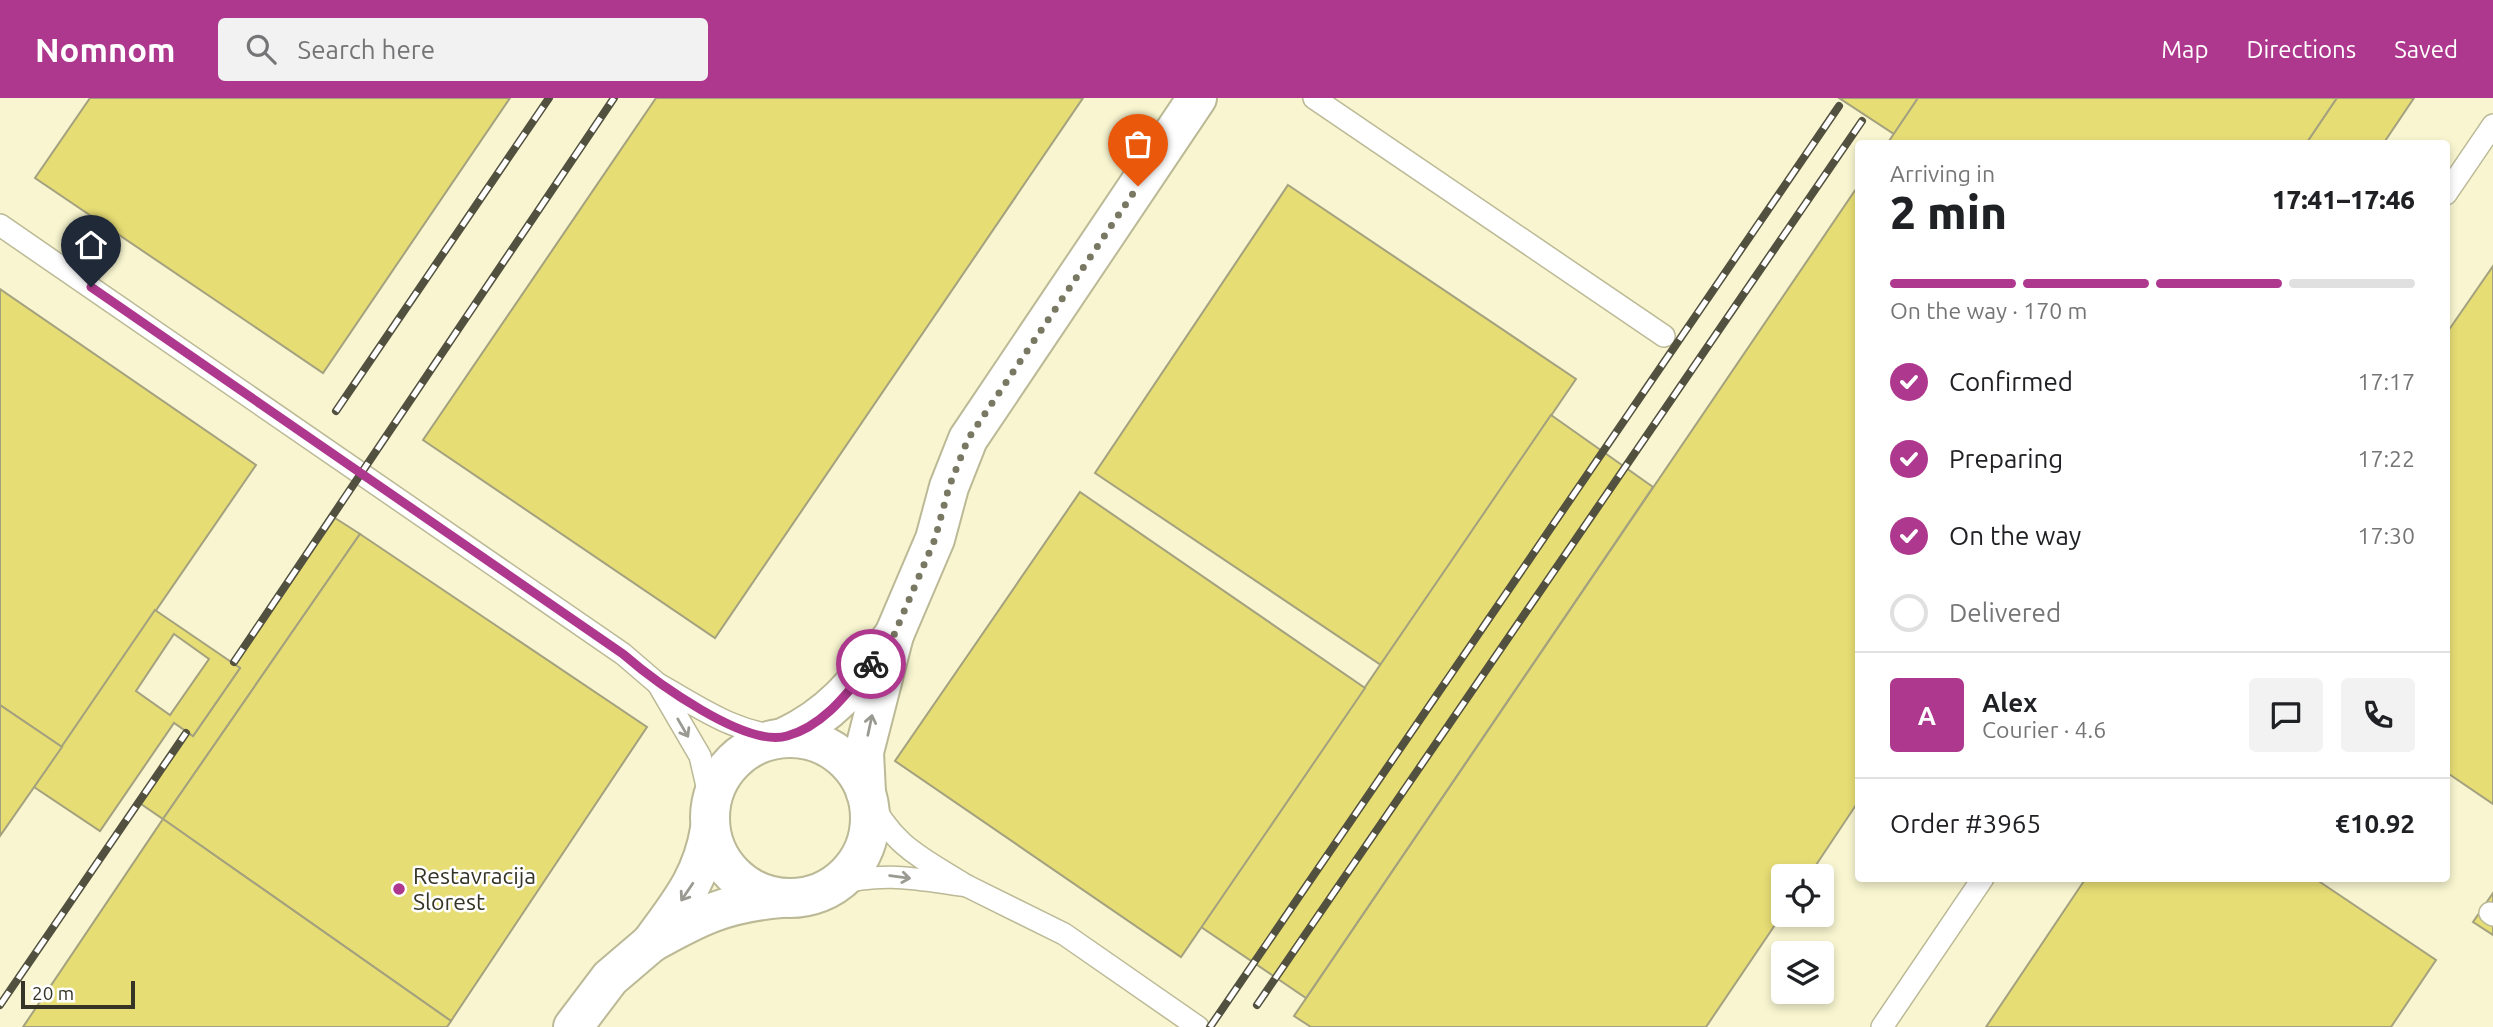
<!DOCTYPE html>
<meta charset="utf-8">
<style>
:root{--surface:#fff;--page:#f2f2f2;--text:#202124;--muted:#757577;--line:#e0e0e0;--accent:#ae388e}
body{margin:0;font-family:Ubuntu,sans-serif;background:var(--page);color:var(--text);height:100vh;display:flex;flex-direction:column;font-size:26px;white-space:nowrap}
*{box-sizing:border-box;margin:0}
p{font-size:23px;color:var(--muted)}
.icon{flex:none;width:38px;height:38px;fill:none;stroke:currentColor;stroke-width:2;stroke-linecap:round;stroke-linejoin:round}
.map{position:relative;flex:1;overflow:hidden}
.details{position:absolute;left:1855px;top:42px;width:595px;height:742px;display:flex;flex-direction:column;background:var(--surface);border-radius:7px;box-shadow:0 4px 10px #0003}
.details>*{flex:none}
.controls{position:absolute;left:1771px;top:766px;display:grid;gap:14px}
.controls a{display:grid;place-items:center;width:63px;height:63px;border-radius:7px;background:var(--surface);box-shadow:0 4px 10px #0003;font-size:35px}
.scale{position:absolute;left:21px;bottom:18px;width:114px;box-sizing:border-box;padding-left:7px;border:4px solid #353426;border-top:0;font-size:19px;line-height:24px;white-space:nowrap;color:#353426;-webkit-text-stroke:5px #fff;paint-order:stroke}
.pin{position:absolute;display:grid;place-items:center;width:60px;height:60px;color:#fff;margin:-72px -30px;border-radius:50% 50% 50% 0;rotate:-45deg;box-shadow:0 0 7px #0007}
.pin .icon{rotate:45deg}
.courier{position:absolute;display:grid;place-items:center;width:70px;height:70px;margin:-35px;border:5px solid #ae388e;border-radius:50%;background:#fff;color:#222;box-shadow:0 2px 9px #0007}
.summary em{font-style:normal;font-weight:800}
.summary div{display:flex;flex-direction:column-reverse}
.summary{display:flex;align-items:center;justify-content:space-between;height:119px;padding:0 35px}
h1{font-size:46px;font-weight:800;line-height:52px}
.bar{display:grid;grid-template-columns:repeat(4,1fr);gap:10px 7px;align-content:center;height:84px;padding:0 35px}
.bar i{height:9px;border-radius:5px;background:var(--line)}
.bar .current{background:var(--accent)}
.bar p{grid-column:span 4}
.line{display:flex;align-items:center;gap:18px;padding:0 35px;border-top:2px solid var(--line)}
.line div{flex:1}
.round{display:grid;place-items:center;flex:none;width:74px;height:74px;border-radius:7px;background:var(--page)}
ol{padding:0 35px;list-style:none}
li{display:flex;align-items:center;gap:21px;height:77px}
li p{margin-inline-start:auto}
li .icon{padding:7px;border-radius:50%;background:var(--accent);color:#fff;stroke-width:4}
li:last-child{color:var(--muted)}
li i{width:38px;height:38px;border:4px solid var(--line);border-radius:50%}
header{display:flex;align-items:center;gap:42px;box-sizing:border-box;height:98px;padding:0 35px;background:var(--accent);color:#fff}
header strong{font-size:33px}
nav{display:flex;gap:38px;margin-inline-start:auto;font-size:24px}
.search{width:490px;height:63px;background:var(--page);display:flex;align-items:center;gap:18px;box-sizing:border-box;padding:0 24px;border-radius:7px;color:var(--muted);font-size:26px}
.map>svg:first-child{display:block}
</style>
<header>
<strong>Nomnom</strong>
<div class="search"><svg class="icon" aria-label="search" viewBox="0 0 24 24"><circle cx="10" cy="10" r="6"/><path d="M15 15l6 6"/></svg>Search here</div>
<nav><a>Map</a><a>Directions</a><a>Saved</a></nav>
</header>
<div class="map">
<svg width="2493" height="929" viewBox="0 0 2493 929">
<rect width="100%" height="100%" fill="#f8f5d0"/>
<!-- building -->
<g fill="#e7dd75" stroke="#a4a17f" stroke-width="2" fill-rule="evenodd">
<path d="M90,0H510L323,275L35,80Z"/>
<path d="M656,0H1083L715,540L423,342Z"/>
<path d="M1839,0H1918L1894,36Z"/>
<path d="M1918,0H2337L2306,46H1887Z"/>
<path d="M2337,0H2414L2383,46H2306Z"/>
<path d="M1288,87L1576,281L1381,567L1095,375Z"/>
<path d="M1858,88V704L1808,779H1783V815L1706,929H1311L1294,918Z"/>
<path d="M2493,168V706L2446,674V236Z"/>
<path d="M0,191L256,367L62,649L0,607Z"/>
<path d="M1551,317L1653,389L1306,900L1201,829Z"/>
<path d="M1080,394L1365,590L1181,859L895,663Z"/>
<path d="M335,420L360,436L163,721L141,706L189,635L193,638L240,570L235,567Z"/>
<path d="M360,436L647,629L451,923L163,721Z"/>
<path d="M155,512L240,570L193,638L174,625L100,733L34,689ZM174,536L209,561L170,617L136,593Z"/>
<path d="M0,607L62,649L0,738Z"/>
<path d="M163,721L451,923L447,929H23Z"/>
<path d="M2086,780H2314L2436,862L2391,929H1986Z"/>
<path d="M2493,795V837L2473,824Z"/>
</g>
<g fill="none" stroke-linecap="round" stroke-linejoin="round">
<!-- service casing -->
<g stroke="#bbb996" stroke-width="24">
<g id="service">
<path d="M1314,0L1664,238"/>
<path d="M2446,96L2493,27"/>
<path d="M0,127L623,556L658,586"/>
<path d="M711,705L700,658L658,586C701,610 734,635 785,639"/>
<path d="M833,787C884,773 916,781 967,788C917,757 894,749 866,695"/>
<path d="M967,788L1064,836L1198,929"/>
<path d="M2490,815L2493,817"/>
<path d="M1882,929L1983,780"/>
</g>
</g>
<!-- minor casing -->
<g stroke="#bbb996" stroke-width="42">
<g id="minor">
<path d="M894,537L935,441L949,389L968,341L1197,0"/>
<path d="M785,639C836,615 860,580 894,537L864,654L866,695"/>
<circle cx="790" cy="720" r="80"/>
<path d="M710,731C702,780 679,806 651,845C699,818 725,805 781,800"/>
<path d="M573,929L610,880L651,845"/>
</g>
</g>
<!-- service -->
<use href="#service" stroke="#fff" stroke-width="21"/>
<!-- minor -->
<use href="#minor" stroke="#fff" stroke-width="38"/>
<!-- rail casing -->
<g stroke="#52503f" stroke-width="8">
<g id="rail">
<path d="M336,313L549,0"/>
<path d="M234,564L614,0"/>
<path d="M0,907L186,635"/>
<path d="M1257,907L1862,23"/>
<path d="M1210,929L1839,8"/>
</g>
</g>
<!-- rail -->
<use href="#rail" stroke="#fff" stroke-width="5" stroke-dasharray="16" stroke-linecap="butt"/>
</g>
<!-- one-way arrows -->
<defs><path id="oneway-shaft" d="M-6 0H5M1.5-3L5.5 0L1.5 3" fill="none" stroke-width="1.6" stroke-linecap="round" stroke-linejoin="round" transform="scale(1.75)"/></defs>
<g stroke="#9a9a92">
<use href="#oneway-shaft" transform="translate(870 627) rotate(-78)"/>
<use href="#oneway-shaft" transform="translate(683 630) rotate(60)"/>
<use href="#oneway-shaft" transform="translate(900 779) rotate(8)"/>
<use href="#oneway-shaft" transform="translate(687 794) rotate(124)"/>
</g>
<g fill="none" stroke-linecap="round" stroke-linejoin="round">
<!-- done -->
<path stroke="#797862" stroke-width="7" stroke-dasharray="0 12.6" d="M871,566L894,537L935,441L949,389L968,341L1138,88"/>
<!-- route -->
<path stroke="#ae388e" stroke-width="9" d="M91,189L623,556C654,583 745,650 787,638C824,628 848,594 871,566"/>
</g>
<!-- markers -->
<circle fill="#ae388e" stroke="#fff" stroke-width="2.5" cx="399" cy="791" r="7"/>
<g text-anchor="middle" stroke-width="5" stroke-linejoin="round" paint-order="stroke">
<!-- poi labels -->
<g font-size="23" fill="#353426" stroke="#fff" text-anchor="start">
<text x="413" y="786">Restavracija<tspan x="413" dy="26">Slorest</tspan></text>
</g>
</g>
</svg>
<div class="controls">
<a><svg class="icon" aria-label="locate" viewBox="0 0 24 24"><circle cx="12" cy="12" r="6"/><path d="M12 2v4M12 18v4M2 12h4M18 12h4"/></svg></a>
<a><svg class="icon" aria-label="layers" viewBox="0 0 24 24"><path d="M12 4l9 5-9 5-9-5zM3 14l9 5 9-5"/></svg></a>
</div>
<div class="scale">20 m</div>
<div class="pin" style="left:1138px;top:88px;background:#ea580c"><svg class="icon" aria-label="bag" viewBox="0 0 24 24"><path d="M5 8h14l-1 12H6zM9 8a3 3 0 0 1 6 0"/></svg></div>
<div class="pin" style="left:91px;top:189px;background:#1f2937"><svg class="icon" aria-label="home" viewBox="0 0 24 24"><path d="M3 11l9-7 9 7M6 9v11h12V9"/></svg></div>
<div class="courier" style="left:871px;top:566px"><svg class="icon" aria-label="bike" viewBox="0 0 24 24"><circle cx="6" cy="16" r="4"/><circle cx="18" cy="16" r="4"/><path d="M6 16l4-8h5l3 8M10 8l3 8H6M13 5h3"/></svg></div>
<section class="details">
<div class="summary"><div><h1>2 min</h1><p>Arriving in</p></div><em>17:41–17:46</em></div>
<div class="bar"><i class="current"></i><i class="current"></i><i class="current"></i><i></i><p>On the way · 170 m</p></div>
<ol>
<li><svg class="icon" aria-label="check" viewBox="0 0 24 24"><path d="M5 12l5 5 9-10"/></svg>Confirmed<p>17:17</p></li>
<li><svg class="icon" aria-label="check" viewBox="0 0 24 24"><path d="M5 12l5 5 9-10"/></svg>Preparing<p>17:22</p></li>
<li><svg class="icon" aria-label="check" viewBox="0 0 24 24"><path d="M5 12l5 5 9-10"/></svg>On the way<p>17:30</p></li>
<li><i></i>Delivered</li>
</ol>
<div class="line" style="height:126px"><b class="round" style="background:var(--accent);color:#fff">A</b><div><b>Alex</b><p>Courier · 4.6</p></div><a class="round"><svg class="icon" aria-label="chat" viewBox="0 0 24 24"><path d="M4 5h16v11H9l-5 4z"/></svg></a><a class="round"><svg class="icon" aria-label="phone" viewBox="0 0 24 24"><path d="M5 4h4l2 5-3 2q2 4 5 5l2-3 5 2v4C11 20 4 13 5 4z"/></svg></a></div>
<div class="line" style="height:91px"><div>Order #3965</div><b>€10.92</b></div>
</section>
</div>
